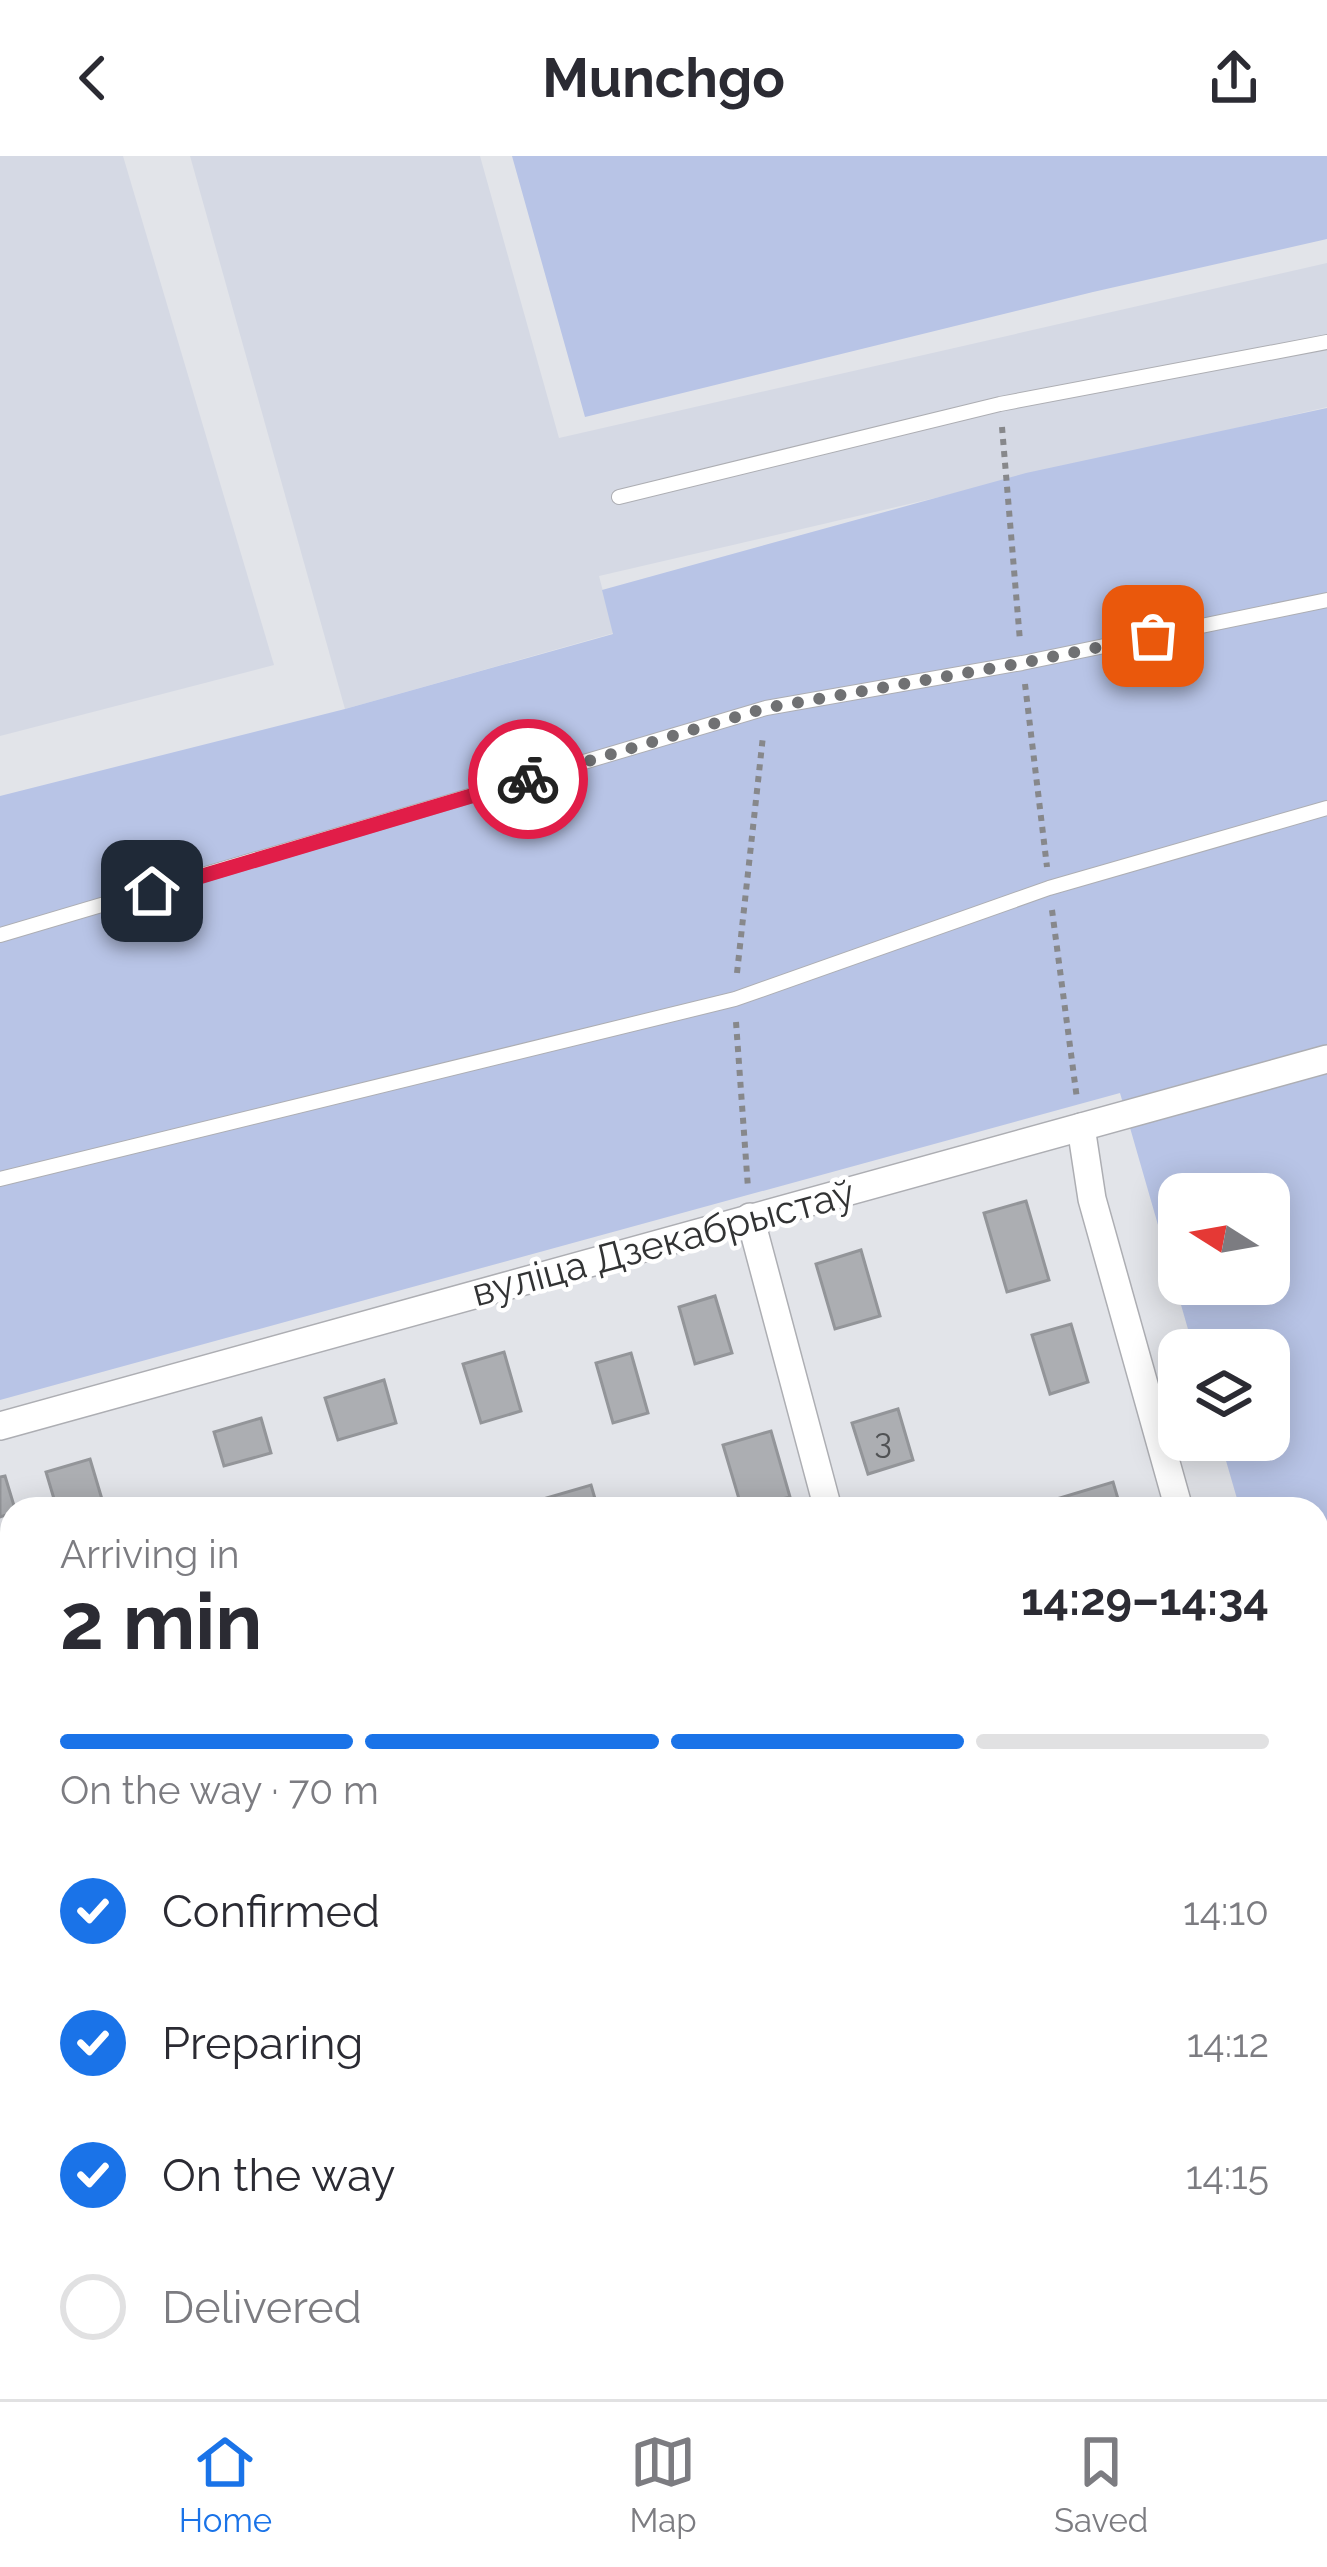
<!DOCTYPE html>
<meta charset="utf-8">
<style>
:root{--surface:#fff;--page:#f2f2f3;--text:#2b2b33;--muted:#7c7c81;--line:#e1e1e2;--accent:#1a73e8}
body{margin:0;font-family:Raleway,sans-serif;background:var(--page);color:var(--text);height:100vh;display:flex;flex-direction:column;font-size:45px;white-space:nowrap}
*{box-sizing:border-box;margin:0}
p{font-size:39px;color:var(--muted)}
.icon{flex:none;width:66px;height:66px;fill:none;stroke:currentColor;stroke-width:2;stroke-linecap:round;stroke-linejoin:round}
.map{position:relative;flex:1;overflow:hidden}
.panel{position:absolute;left:0px;top:1341px;width:1329px;height:903px;display:flex;flex-direction:column;background:var(--surface);border-radius:36px 36px 0 0;box-shadow:0 6px 30px #0003}
.panel>*{flex:none}
.needle{width:78px;rotate:281deg}
.controls{position:absolute;left:1158px;top:1017px;display:grid;gap:24px}
.controls a{display:grid;place-items:center;width:132px;height:132px;border-radius:24px;background:var(--surface);box-shadow:0 6px 30px #0003;font-size:60px}
.pin{position:absolute;display:grid;place-items:center;width:102px;height:102px;color:#fff;margin:-51px;border-radius:24px;box-shadow:0 6px 18px #0006}
.courier{position:absolute;display:grid;place-items:center;width:120px;height:120px;margin:-60px;border:9px solid #e11d48;border-radius:50%;background:#fff;color:#222;box-shadow:0 3px 15px #0007}
.head em{font-style:normal;font-weight:700}
.head div{display:flex;flex-direction:column-reverse}
.head{display:flex;align-items:center;justify-content:space-between;height:204px;padding:0 60px}
h1{font-size:78px;font-weight:700;line-height:90px}
.bar{display:grid;grid-template-columns:repeat(4,1fr);gap:18px 12px;align-content:center;height:144px;padding:0 60px}
.bar i{height:15px;border-radius:9px;background:var(--line)}
.bar .selected{background:var(--accent)}
.bar p{grid-column:span 4}
ol{padding:0 60px;list-style:none}
li{display:flex;align-items:center;gap:36px;height:132px}
li p{margin-inline-start:auto}
li .icon{padding:12px;border-radius:50%;background:var(--accent);color:#fff;stroke-width:4}
li:last-child{color:var(--muted)}
li i{width:66px;height:66px;border:6px solid var(--line);border-radius:50%}
header{display:flex;justify-content:space-between;align-items:center;height:156px;padding:0 60px;background:var(--surface);font-size:54px;font-weight:700}
.tabs{display:flex;justify-content:space-around;align-items:center;height:168px;border-top:3px solid var(--line);background:var(--surface);font-size:33px;color:var(--muted)}
.tabs a{display:grid;justify-items:center;gap:6px}
.tabs .selected{color:var(--accent)}
.map>svg:first-child{display:block}
</style>
<header><svg class="icon" aria-label="back" viewBox="0 0 24 24"><path d="M15 5l-7 7 7 7"/></svg>Munchgo<svg class="icon" aria-label="share" viewBox="0 0 24 24"><path d="M12 15V3M7 8l5-5 5 5M5 13v7h14v-7"/></svg></header>
<div class="map">
<svg width="1327" height="2243" viewBox="0 0 1327 2243">
<rect width="100%" height="100%" fill="#e2e4e9"/>
<!-- built -->
<g fill="#d5d9e4">
<path d="M0,0H123L274,509L0,580Z"/>
<path d="M190,0H480L559,282L1327,107V251L599,420L614,477L345,553Z"/>
</g>
<!-- green -->
<g fill="#b8c4e6" fill-rule="evenodd">
<path d="M512,0H1327V83L1093,136L585,261Z"/>
<path d="M1327,252V1512L1317,1515V1353H1240L1220,1284H1269V1194H1194L1120,937L0,1244V640L345,553L613,478L602,434L1026,317ZM1179,1038H1269V1128H1179Z"/>
</g>
<!-- building -->
<g fill="#acaeb2" stroke="#939599" stroke-width="3">
<path d="M1026,1045L1049,1124L1007,1136L984,1057Z"/>
<path d="M861,1094L880,1160L835,1173L816,1108Z"/>
<path d="M715,1140L732,1197L695,1208L679,1151Z"/>
<path d="M1071,1168L1088,1226L1050,1238L1032,1179Z"/>
<path d="M504,1196L521,1255L481,1267L463,1208Z"/>
<path d="M631,1197L648,1257L613,1267L596,1207Z"/>
<path d="M384,1224L396,1267L338,1284L325,1242Z"/>
<path d="M898,1253L913,1304L868,1318L852,1267Z"/>
<path d="M261,1262L271,1297L224,1310L214,1276Z"/>
<path d="M771,1275L790,1341L742,1353L723,1289Z"/>
<path d="M90,1303L104,1350L93,1353H57L46,1316Z"/>
<path d="M5,1320L15,1353H12V1357L0,1361V1321Z"/>
<path d="M1113,1326L1121,1353H1055L1053,1344Z"/>
<path d="M591,1329L598,1353H538L536,1345Z"/>
<path d="M12,1643V1694L8,1695L0,1667V1647Z"/>
<path d="M12,2017V2052L2,2055L0,2020Z"/>
<path d="M1327,2202V2243H1274L1271,2232H1317V2205Z"/>
<path d="M797,2232H851L854,2243H800Z"/>
<path d="M1106,2232H1159L1162,2243H1109Z"/>
</g>
<g fill="none" stroke-linecap="round" stroke-linejoin="round">
<!-- lane casing -->
<g stroke="#adaeb3" stroke-width="16">
<g id="lane">
<path d="M619,341L1000,248L1327,186"/>
<path d="M0,779L766,552L1022,507L1327,444"/>
<path d="M0,1023L735,843L1049,732L1327,652"/>
</g>
</g>
<!-- street casing -->
<g stroke="#adaeb3" stroke-width="30">
<g id="street">
<path d="M1081,971L1092,1043L1179,1353"/>
<path d="M750,1061L828,1353"/>
<path d="M0,1270L1327,903"/>
<path d="M0,1573L12,1570"/>
<path d="M1317,1576L1327,1573"/>
<path d="M0,1875L12,1919"/>
<path d="M1317,1911L1327,1946"/>
<path d="M1066,2232L1069,2243"/>
<path d="M506,2243L544,2232"/>
</g>
</g>
<!-- secondary casing -->
<g stroke="#adaeb3" stroke-width="42">
<path id="secondary" d="M0,2237L7,2243"/>
</g>
<!-- path -->
<g stroke="#87888b" stroke-width="6" stroke-dasharray="6 6" stroke-linecap="butt">
<path d="M1002,271L1020,485"/>
<path d="M1025,528L1047,711"/>
<path d="M1052,754L1077,943"/>
<path d="M737,817L763,580"/>
<path d="M736,866L748,1032"/>
</g>
<!-- lane -->
<use href="#lane" stroke="#fff" stroke-width="14"/>
<!-- street -->
<use href="#street" stroke="#fff" stroke-width="27"/>
<!-- secondary -->
<use href="#secondary" stroke="#fff" stroke-width="39"/>
</g>
<g fill="none" stroke-linecap="round" stroke-linejoin="round">
<!-- done -->
<path stroke="#707173" stroke-width="12" stroke-dasharray="0 21.6" d="M528,623L766,552L1022,507L1153,480"/>
<!-- route -->
<path stroke="#e11d48" stroke-width="15" d="M152,735L528,623"/>
</g>
<g text-anchor="middle" stroke-width="9" stroke-linejoin="round" paint-order="stroke">
<!-- number labels -->
<g font-size="33" fill="#505254">
<text x="883" y="1297">3</text>
</g>
<!-- street labels -->
<g font-size="39" fill="#323334" stroke="#fff">
<text transform="translate(663 1086) rotate(-15)" y="14">вуліца Дзекабрыстаў</text>
</g>
</g>
</svg>
<div class="controls">
<a><svg class="needle" viewBox="-14 -14 28 28"><path d="M0-13l5 13h-10z" fill="#e53935"/><path d="M0 13l5-13h-10z" fill="#7c7c81"/></svg></a>
<a><svg class="icon" aria-label="layers" viewBox="0 0 24 24"><path d="M12 4l9 5-9 5-9-5zM3 14l9 5 9-5"/></svg></a>
</div>
<div class="pin" style="left:1153px;top:480px;background:#ea580c"><svg class="icon" aria-label="bag" viewBox="0 0 24 24"><path d="M5 8h14l-1 12H6zM9 8a3 3 0 0 1 6 0"/></svg></div>
<div class="pin" style="left:152px;top:735px;background:#1f2937"><svg class="icon" aria-label="home" viewBox="0 0 24 24"><path d="M3 11l9-7 9 7M6 9v11h12V9"/></svg></div>
<div class="courier" style="left:528px;top:623px"><svg class="icon" aria-label="bike" viewBox="0 0 24 24"><circle cx="6" cy="16" r="4"/><circle cx="18" cy="16" r="4"/><path d="M6 16l4-8h5l3 8M10 8l3 8H6M13 5h3"/></svg></div>
<section class="panel">
<div class="head"><div><h1>2 min</h1><p>Arriving in</p></div><em>14:29–14:34</em></div>
<div class="bar"><i class="selected"></i><i class="selected"></i><i class="selected"></i><i></i><p>On the way · 70 m</p></div>
<ol>
<li><svg class="icon" aria-label="check" viewBox="0 0 24 24"><path d="M5 12l5 5 9-10"/></svg>Confirmed<p>14:10</p></li>
<li><svg class="icon" aria-label="check" viewBox="0 0 24 24"><path d="M5 12l5 5 9-10"/></svg>Preparing<p>14:12</p></li>
<li><svg class="icon" aria-label="check" viewBox="0 0 24 24"><path d="M5 12l5 5 9-10"/></svg>On the way<p>14:15</p></li>
<li><i></i>Delivered</li>
</ol>
</section>
</div>
<nav class="tabs">
<a class="selected"><svg class="icon" aria-label="home" viewBox="0 0 24 24"><path d="M3 11l9-7 9 7M6 9v11h12V9"/></svg>Home</a>
<a><svg class="icon" aria-label="map" viewBox="0 0 24 24"><path d="M3 6l6-2 6 2 6-2v14l-6 2-6-2-6 2zM9 4v14M15 6v14"/></svg>Map</a>
<a><svg class="icon" aria-label="saved" viewBox="0 0 24 24"><path d="M7 4h10v16l-5-4-5 4z"/></svg>Saved</a>
</nav>
